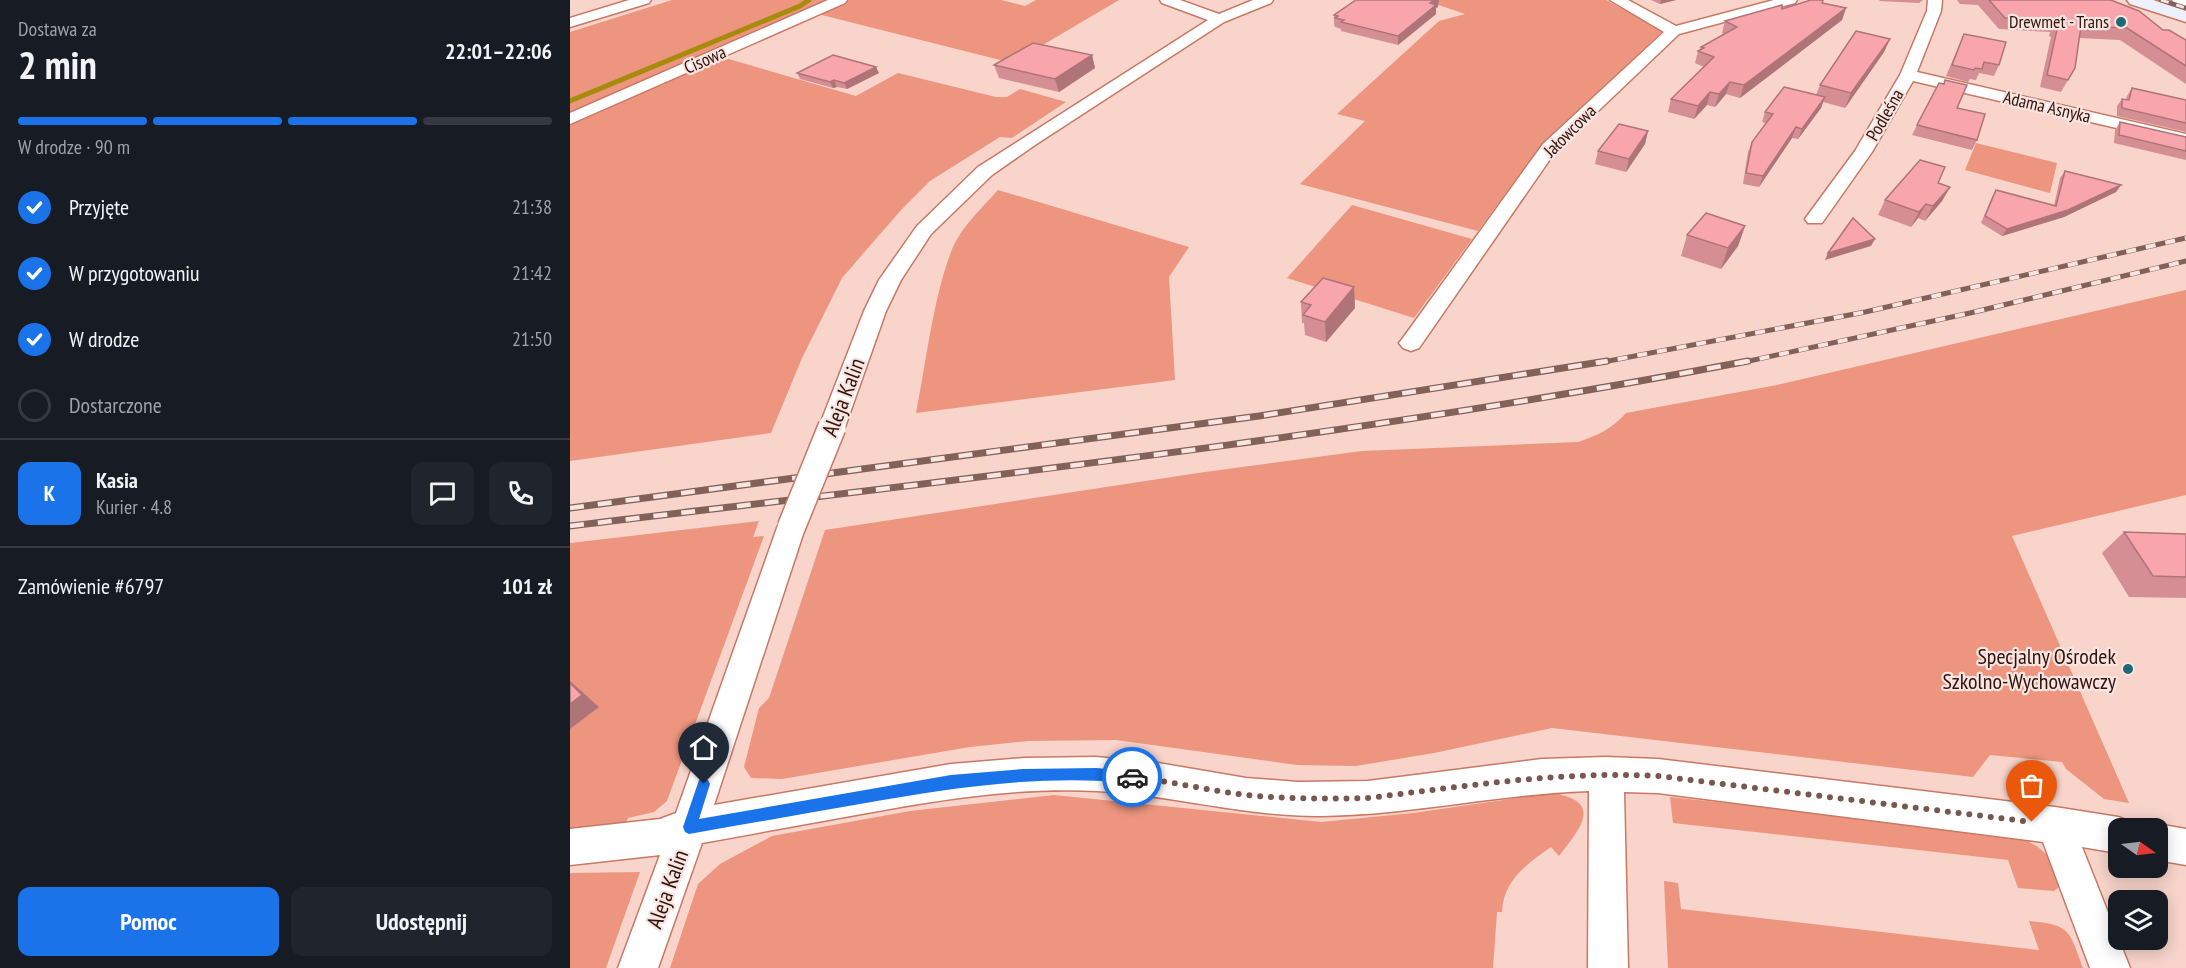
<!DOCTYPE html>
<html lang="pl">
<meta charset="utf-8">
<style>
:root{--surface:#171b24;--page:#20242c;--text:#f1f3f6;--muted:#9ea1a6;--line:#363941;--accent:#1a73e8}
body{margin:0;font-family:"PT Sans Narrow",sans-serif;background:var(--page);color:var(--text);height:100vh;display:flex;flex-direction:column;font-size:22px;white-space:nowrap}
*{box-sizing:border-box;margin:0}
p{font-size:20px;color:var(--muted)}
.icon{flex:none;width:33px;height:33px;fill:none;stroke:currentColor;stroke-width:2;stroke-linecap:round;stroke-linejoin:round}
.map{position:relative;flex:1;overflow:hidden}
.panel{display:flex;flex-direction:column;background:var(--surface);width:570px}
.panel>*{flex:none}
.needle{width:39px;rotate:104deg}
.tools{position:absolute;left:1538px;top:818px;display:grid;gap:12px}
.tools a{display:grid;place-items:center;width:60px;height:60px;border-radius:12px;background:var(--surface);box-shadow:0 3px 15px #0003;font-size:30px}
.pin{position:absolute;display:grid;place-items:center;width:51px;height:51px;color:#fff;margin:-62px -26px;border-radius:50% 50% 50% 0;rotate:-45deg;box-shadow:0 0 6px #0007}
.pin .icon{rotate:45deg}
.courier{position:absolute;display:grid;place-items:center;width:60px;height:60px;margin:-30px;border:4px solid #1a73e8;border-radius:50%;background:#fff;color:#222;box-shadow:0 2px 8px #0007}
.summary em{font-style:normal;font-weight:800}
.summary div{display:flex;flex-direction:column-reverse}
.summary{display:flex;align-items:center;justify-content:space-between;height:102px;padding:0 18px}
h1{font-size:39px;font-weight:800;line-height:45px}
.bar{display:grid;grid-template-columns:repeat(4,1fr);gap:9px 6px;align-content:center;height:72px;padding:0 18px}
.bar i{height:8px;border-radius:4px;background:var(--line)}
.bar .current{background:var(--accent)}
.bar p{grid-column:span 4}
.line{display:flex;align-items:center;gap:15px;padding:0 18px;border-top:2px solid var(--line)}
.line div{flex:1}
.round{display:grid;place-items:center;flex:none;width:63px;height:63px;border-radius:12px;background:var(--page)}
ol{padding:0 18px;list-style:none}
li{display:flex;align-items:center;gap:18px;height:66px}
li p{margin-inline-start:auto}
li .icon{padding:6px;border-radius:50%;background:var(--accent);color:#fff;stroke-width:4}
li:last-child{color:var(--muted)}
li i{width:33px;height:33px;border:3px solid var(--line);border-radius:50%}
.primary-button{display:flex;gap:12px;margin-top:auto;padding:12px 18px}
.primary-button a{flex:1;height:69px;border-radius:12px;background:var(--accent);color:#fff;font-size:24px;font-weight:800;line-height:69px;text-align:center}
.primary-button a+a{background:var(--page);color:var(--text)}
main{display:flex;flex:1;min-height:0}
.map>svg:first-child{display:block}
</style>
<main>
<section class="panel">
<div class="summary"><div><h1>2 min</h1><p>Dostawa za</p></div><em>22:01–22:06</em></div>
<div class="bar"><i class="current"></i><i class="current"></i><i class="current"></i><i></i><p>W drodze · 90 m</p></div>
<ol>
<li><svg class="icon" aria-label="check" viewBox="0 0 24 24"><path d="M5 12l5 5 9-10"/></svg>Przyjęte<p>21:38</p></li>
<li><svg class="icon" aria-label="check" viewBox="0 0 24 24"><path d="M5 12l5 5 9-10"/></svg>W przygotowaniu<p>21:42</p></li>
<li><svg class="icon" aria-label="check" viewBox="0 0 24 24"><path d="M5 12l5 5 9-10"/></svg>W drodze<p>21:50</p></li>
<li><i></i>Dostarczone</li>
</ol>
<div class="line" style="height:108px"><b class="round" style="background:var(--accent);color:#fff">K</b><div><b>Kasia</b><p>Kurier · 4.8</p></div><a class="round"><svg class="icon" aria-label="chat" viewBox="0 0 24 24"><path d="M4 5h16v11H9l-5 4z"/></svg></a><a class="round"><svg class="icon" aria-label="phone" viewBox="0 0 24 24"><path d="M5 4h4l2 5-3 2q2 4 5 5l2-3 5 2v4C11 20 4 13 5 4z"/></svg></a></div>
<div class="line" style="height:78px"><div>Zamówienie #6797</div><b>101 zł</b></div>
<div class="primary-button"><a>Pomoc</a><a>Udostępnij</a></div>
</section>
<div class="map">
<svg width="1616" height="968" viewBox="0 0 1616 968">
<rect width="100%" height="100%" fill="#f8d4ca"/>
<!-- green -->
<g fill="#ed957f">
<path d="M102,0H257L138,53L286,96L328,73L426,97H437L450,89L496,102L442,138L430,137L360,181L331,210L272,278L232,358L201,433L0,461V32Z"/>
<path d="M279,0H431L455,6L466,0H549L442,63L248,14Z"/>
<path d="M854,0H1036L1093,31L972,144L908,231L730,184L795,121L767,114L869,21L895,14Z"/>
<path d="M1406,143L1487,163L1480,193L1395,170Z"/>
<path d="M428,190L619,247L599,277L605,380L346,413C356,363 363,299 381,252C390,228 411,209 428,190Z"/>
<path d="M782,205L902,239L844,318L717,278Z"/>
<path d="M1616,290V495L1442,536L1559,803L1534,799L1496,769L1492,762L1420,755L1403,777L982,728L864,753L786,766L727,765L546,740L459,741L400,747L212,779L181,778L174,767L189,708L199,698L255,530L628,473L792,451L1008,442C1028,435 1042,429 1056,413L1207,385Z"/>
<path d="M189,521L183,537L194,536L97,801L84,812L58,818L54,829L0,834V543Z"/>
<path d="M982,793C1034,801 1011,828 989,856L981,847C957,864 933,880 932,912H927L923,968H100L128,884L150,864L202,836L340,811L484,795L751,822L843,813Z"/>
<path d="M1100,797L1439,833C1462,840 1492,859 1489,887L1484,891L1448,888L1438,860L1103,823Z"/>
<path d="M70,872L36,968H0V873Z"/>
<path d="M1094,881L1108,883L1111,909L1469,950L1459,921C1501,925 1499,930 1513,968H1098Z"/>
</g>
<g fill="none" stroke-linecap="round" stroke-linejoin="round">
<!-- stream -->
<path stroke="#a78b0b" stroke-width="5" d="M0,101L230,6L239,0"/>
<!-- street casing -->
<g stroke="#c97864" stroke-width="3">
<g id="street">
<path d="M59,0H81L79,3L0,27V18Z"/>
<path d="M258,0H277L275,3L0,124V113Z"/>
<path d="M590,0H610L649,14L683,0H703L701,3L654,22L465,145L422,175L361,234L331,280L316,311L275,427L271,433L262,436L253,433L249,427L294,311L309,280L347,226L408,167L638,20L592,3Z"/>
<path d="M1040,0H1058L1106,26L1204,0H1227L1225,3L1109,34L985,152L849,348L841,351L833,348L829,343L833,338L973,144L1094,32Z"/>
<path d="M1358,0H1372L1371,11L1347,72L1616,134V144L1343,81L1302,152L1252,223H1238L1235,219L1285,151L1330,75L1357,11Z"/>
<path d="M1602,0H1616V6L1604,3Z"/>
<path d="M221,517L231,520L235,528L144,805L381,764L454,758L526,757L588,763L676,778L728,782L798,781L972,759L1036,757L1088,759L1485,807L1548,817L1561,822L1563,828H1548V853L1512,847L1560,968H1520L1473,842L1088,793L1054,792L1058,968H1018L1019,791C929,794 842,815 752,816C676,817 603,795 527,791C450,787 373,799 297,813C242,823 187,833 132,843L88,968H48L90,855L0,865V829L90,819L106,813L207,528L211,520Z"/>
<path d="M1587,824L1616,829V865L1587,860V828H1577Z"/>
</g>
</g>
<!-- secondary casing -->
<g stroke="#c97864" stroke-width="3">
<path id="secondary" d="M1557,0H1583L1616,11V22L1560,4Z"/>
</g>
<!-- street -->
<use href="#street" fill="#fff" fill-rule="evenodd"/>
<!-- secondary -->
<use href="#secondary" fill="#edf0fd" fill-rule="evenodd"/>
<!-- rail-far2 casing -->
<g stroke="#826158" stroke-width="4.5">
<path id="rail-far2" d="M1591,0L1616,8"/>
</g>
<!-- rail-far1 casing -->
<g stroke="#826158" stroke-width="5">
<g id="rail-far1">
<path d="M1028,363L1295,312L1616,238"/>
<path d="M1170,363L1400,313L1616,261"/>
</g>
</g>
<!-- rail casing -->
<g stroke="#826158" stroke-width="7">
<g id="rail">
<path d="M0,508L689,416L1037,361"/>
<path d="M0,526C394,479 789,436 1178,361"/>
</g>
</g>
<!-- rail-far2 -->
<use href="#rail-far2" stroke="#f8e5e1" stroke-width="3" stroke-dasharray="8" stroke-linecap="butt"/>
<!-- rail-far1 -->
<use href="#rail-far1" stroke="#f8e5e1" stroke-width="4" stroke-dasharray="10" stroke-linecap="butt"/>
<!-- rail -->
<use href="#rail" stroke="#f8e5e1" stroke-width="4.5" stroke-dasharray="14" stroke-linecap="butt"/>
<!-- street-bridge casing -->
<g stroke="#c97864" stroke-width="30" stroke-linecap="butt">
<path id="street-bridge" d="M221,528L262,427"/>
</g>
<!-- street-bridge -->
<use href="#street-bridge" stroke="#fff" stroke-width="27"/>
</g>
<!-- wall -->
<g fill="#d58f94">
<path d="M1081,0H1106L1090,4Z"/>
<path d="M1310,0H1353L1349,3L1309,1Z"/>
<path d="M1387,0H1541L1593,30L1616,40V84L1550,40L1509,38L1505,68L1491,92L1470,87L1481,37L1479,36L1480,32L1429,29L1408,5L1390,4Z"/>
<path d="M1252,3L1276,8L1272,20L1170,98L1156,94L1145,107L1137,105L1124,119L1098,112L1101,99L1134,67L1125,63L1128,51L1130,50L1131,47L1154,34L1152,33L1155,21L1212,9Z"/>
<path d="M868,7L866,8V14L828,45L771,31V29L765,27L764,24V15Z"/>
<path d="M1394,34L1429,65L1424,76L1409,73L1406,80L1400,79L1398,82L1376,76Z"/>
<path d="M1320,39L1314,52L1275,108L1253,102L1251,108L1228,139L1222,138L1189,187L1173,184L1178,152L1182,142L1196,123L1192,122L1195,112L1246,95L1250,85Z"/>
<path d="M522,55L525,68L489,92L429,78L424,65Z"/>
<path d="M227,73H309L277,89L267,87L263,88L230,79Z"/>
<path d="M1562,88L1616,100V132L1547,116V106L1552,99L1556,100L1557,96Z"/>
<path d="M1387,108L1407,140L1402,150L1342,135L1347,125Z"/>
<path d="M1550,122L1616,137V160L1544,143L1545,130Z"/>
<path d="M1078,131L1075,144L1056,172L1025,164L1028,151Z"/>
<path d="M1495,171L1551,185L1546,192L1494,217L1432,236L1411,223L1422,197L1426,190L1484,206L1490,178Z"/>
<path d="M1368,183L1380,187L1372,201L1355,221L1348,218L1341,227L1308,215L1315,200Z"/>
<path d="M1175,226L1168,246L1151,269L1111,256L1117,235Z"/>
<path d="M784,287L785,308L756,342L735,335L734,323H732L731,302Z"/>
<path d="M1554,532L1616,534V598L1559,597L1532,553Z"/>
</g>
<!-- shaded-wall -->
<g fill="#ae7478">
<path d="M864,0H869L868,7L866,8V14L828,45V36L860,3Z"/>
<path d="M1091,0H1106L1090,4Z"/>
<path d="M1276,8L1272,20L1170,98L1174,85Z"/>
<path d="M1320,39L1314,52L1275,108L1281,93Z"/>
<path d="M522,55L525,68L489,92L485,79Z"/>
<path d="M306,67L309,73L277,89L274,83Z"/>
<path d="M264,80L267,87L263,88L260,82Z"/>
<path d="M1160,82L1156,94L1145,107L1149,94Z"/>
<path d="M1140,92L1137,105L1124,119L1128,106Z"/>
<path d="M1255,97L1251,108L1228,139L1232,129Z"/>
<path d="M1226,127L1222,138L1189,187L1193,176Z"/>
<path d="M1078,131L1075,144L1056,172L1059,159Z"/>
<path d="M1551,185L1546,192L1494,217L1432,236L1437,229Z"/>
<path d="M1380,187L1372,201L1355,221L1363,206Z"/>
<path d="M1356,204L1348,218L1341,227L1349,212Z"/>
<path d="M1175,226L1168,246L1151,269L1158,248Z"/>
<path d="M1305,239L1301,246L1255,260L1258,253Z"/>
<path d="M784,287L785,308L756,342L755,322Z"/>
<path d="M0,681L29,707L0,729Z"/>
</g>
<!-- building -->
<g fill="#f8a6ac" stroke="#ae7478" stroke-width="1.5">
<path d="M786,0H864L860,3L866,5L828,36L771,22L774,20L765,18L768,16L764,15Z"/>
<path d="M1241,0H1253L1252,3L1276,8L1174,85L1160,82L1149,94L1140,92L1128,106L1101,99L1144,57L1128,51L1134,48L1131,47L1167,27L1155,21L1212,5V9Z"/>
<path d="M1419,0H1541L1569,11L1593,30H1599L1616,40V66L1557,28L1511,26L1505,68L1498,80L1477,75L1488,25L1486,24L1487,20L1435,18Z"/>
<path d="M1286,31L1320,39L1281,93L1250,85Z"/>
<path d="M1394,34L1436,42L1429,65L1414,62L1412,69L1405,68L1404,70L1382,65Z"/>
<path d="M463,43L522,55L485,79L424,65Z"/>
<path d="M263,55L306,67L274,83L264,80L260,82L227,73Z"/>
<path d="M1375,80L1397,85L1387,108L1415,114L1407,140L1347,125L1369,83L1374,84Z"/>
<path d="M1214,87L1255,97L1232,129L1226,127L1193,176L1176,173L1182,142L1203,114L1195,112Z"/>
<path d="M1562,88L1616,100V123L1552,108V99L1559,100Z"/>
<path d="M1550,122L1616,137V151L1549,135Z"/>
<path d="M1049,124L1078,131L1059,159L1028,151Z"/>
<path d="M1350,160L1375,167L1368,183L1380,187L1363,206L1356,204L1349,212L1315,200Z"/>
<path d="M1495,171L1551,185L1498,210L1437,229L1415,216L1426,190L1486,206Z"/>
<path d="M1136,213L1175,226L1158,248L1117,235Z"/>
<path d="M1283,218L1305,239L1258,253Z"/>
<path d="M753,278L784,287L755,322L733,315L741,305L731,302Z"/>
<path d="M1554,532L1616,534V577L1583,576Z"/>
<path d="M0,683L12,695L0,704Z"/>
</g>
<!-- route -->
<path fill="#1a73e8" d="M526,768L562,771L567,773L569,777L567,782L562,783C470,774 381,788 290,804C233,814 176,824 119,834L115,832L113,827L129,780L134,778L138,780L140,784L129,819L381,775L453,769Z"/>
<g fill="none" stroke-linecap="round" stroke-linejoin="round">
<!-- done -->
<path stroke="#77574e" stroke-width="6" stroke-dasharray="0 10.8" d="M562,777C601,781 639,791 677,795C718,799 758,799 798,798C897,786 988,771 1088,776L1462,822"/>
</g>
<!-- markers -->
<g fill="#216877" stroke="#f8e5e1" stroke-width="2">
<circle cx="1551" cy="22" r="6"/>
<circle cx="1558" cy="669" r="6"/>
</g>
<g text-anchor="middle" stroke-width="4.5" stroke-linejoin="round" paint-order="stroke">
<!-- far-poi labels -->
<g font-size="18" fill="#32130b" stroke="#f8e5e1" text-anchor="end">
<text x="1539" y="28">Drewmet - Trans</text>
</g>
<!-- far-street labels -->
<g font-size="18" fill="#32130b" stroke="#f8e5e1">
<text transform="translate(135 60) rotate(-24)" y="6">Cisowa</text>
<text transform="translate(1477 107) rotate(13)" y="6">Adama Asnyka</text>
<text transform="translate(1315 115) rotate(-60)" y="6">Podleśna</text>
<text transform="translate(1000 131) rotate(-45)" y="6">Jałowcowa</text>
</g>
<!-- street labels -->
<g font-size="22" fill="#32130b" stroke="#f8e5e1">
<text transform="translate(273 397) rotate(-69)" y="8">Aleja Kalin</text>
<text transform="translate(97 889) rotate(-70)" y="8">Aleja Kalin</text>
</g>
<!-- poi labels -->
<g font-size="22" fill="#32130b" stroke="#f8e5e1" text-anchor="end">
<text x="1546" y="664">Specjalny Ośrodek<tspan x="1546" dy="25">Szkolno-Wychowawczy</tspan></text>
</g>
</g>
</svg>
<div class="tools">
<a><svg class="needle" viewBox="-14 -14 28 28"><path d="M0-13l5 13h-10z" fill="#e53935"/><path d="M0 13l5-13h-10z" fill="#9ea1a6"/></svg></a>
<a><svg class="icon" aria-label="layers" viewBox="0 0 24 24"><path d="M12 4l9 5-9 5-9-5zM3 14l9 5 9-5"/></svg></a>
</div>
<div class="pin" style="left:1462px;top:822px;background:#ea580c"><svg class="icon" aria-label="bag" viewBox="0 0 24 24"><path d="M5 8h14l-1 12H6zM9 8a3 3 0 0 1 6 0"/></svg></div>
<div class="pin" style="left:134px;top:784px;background:#1f2937"><svg class="icon" aria-label="home" viewBox="0 0 24 24"><path d="M3 11l9-7 9 7M6 9v11h12V9"/></svg></div>
<div class="courier" style="left:562px;top:777px"><svg class="icon" aria-label="car" viewBox="0 0 24 24"><path d="M5 17H2v-5l4-1 3-4h7l3 4 3 1v5h-3M9 17h6M6 11h13"/><circle cx="7" cy="17" r="2"/><circle cx="17" cy="17" r="2"/></svg></div>
</div>
</main>
